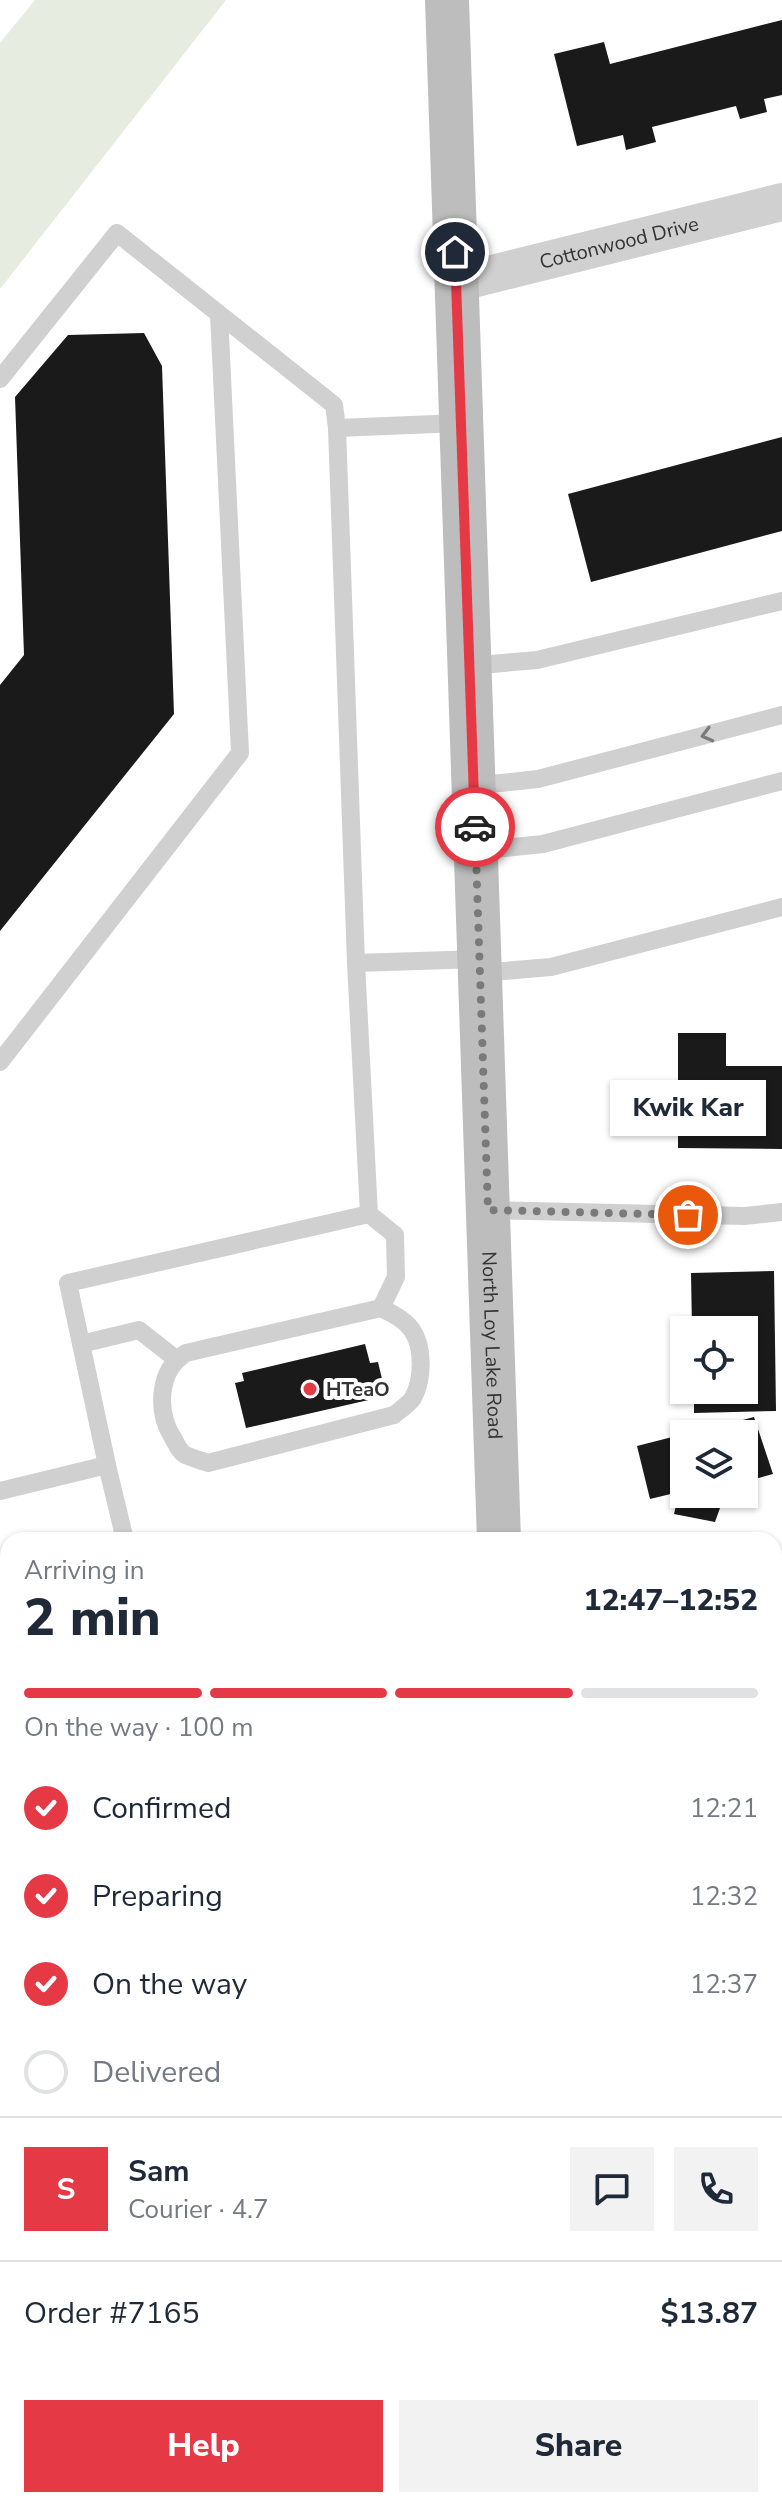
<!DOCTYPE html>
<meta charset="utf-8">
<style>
:root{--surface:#fff;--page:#f2f2f3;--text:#1f2937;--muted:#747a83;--line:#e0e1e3;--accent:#e63946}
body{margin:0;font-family:"Nunito Sans",sans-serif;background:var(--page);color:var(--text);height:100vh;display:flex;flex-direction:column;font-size:30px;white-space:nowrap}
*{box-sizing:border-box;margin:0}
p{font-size:26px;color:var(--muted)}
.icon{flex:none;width:44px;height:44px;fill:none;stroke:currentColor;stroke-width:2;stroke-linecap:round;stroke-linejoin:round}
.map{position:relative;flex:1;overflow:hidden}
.drawer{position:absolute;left:0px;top:1532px;width:782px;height:976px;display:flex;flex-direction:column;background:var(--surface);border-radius:24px 24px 0 0;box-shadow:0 2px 6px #0004}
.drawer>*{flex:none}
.buttons{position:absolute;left:670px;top:1316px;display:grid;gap:16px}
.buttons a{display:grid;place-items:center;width:88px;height:88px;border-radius:0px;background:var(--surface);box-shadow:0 2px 6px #0004;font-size:40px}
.pin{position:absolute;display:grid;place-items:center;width:68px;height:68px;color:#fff;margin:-34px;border:4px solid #fff;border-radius:50%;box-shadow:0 2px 8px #0007}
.courier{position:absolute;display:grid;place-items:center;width:80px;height:80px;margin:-40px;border:6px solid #e63946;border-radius:50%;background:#fff;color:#222;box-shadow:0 2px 10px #0007}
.bubble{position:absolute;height:56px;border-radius:0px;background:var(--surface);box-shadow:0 2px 6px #0004;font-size:26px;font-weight:800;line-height:56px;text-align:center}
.summary em{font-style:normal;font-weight:800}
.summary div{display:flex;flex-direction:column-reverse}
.summary{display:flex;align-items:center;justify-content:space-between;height:136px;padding:0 24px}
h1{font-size:52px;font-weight:800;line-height:60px}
.bar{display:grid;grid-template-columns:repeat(4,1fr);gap:12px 8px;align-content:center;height:96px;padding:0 24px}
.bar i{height:10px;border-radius:6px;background:var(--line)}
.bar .current{background:var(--accent)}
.bar p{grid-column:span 4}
.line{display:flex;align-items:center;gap:20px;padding:0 24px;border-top:2px solid var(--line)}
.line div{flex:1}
.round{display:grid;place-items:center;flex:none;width:84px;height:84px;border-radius:0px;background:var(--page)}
ol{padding:0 24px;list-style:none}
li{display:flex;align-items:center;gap:24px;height:88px}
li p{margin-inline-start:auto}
li .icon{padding:8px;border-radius:50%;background:var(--accent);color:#fff;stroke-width:4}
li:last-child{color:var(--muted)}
li i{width:44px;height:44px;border:4px solid var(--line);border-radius:50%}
.button{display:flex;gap:16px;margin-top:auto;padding:16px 24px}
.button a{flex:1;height:92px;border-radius:0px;background:var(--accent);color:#fff;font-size:32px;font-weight:800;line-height:92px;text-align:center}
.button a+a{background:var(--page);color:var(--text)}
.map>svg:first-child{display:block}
</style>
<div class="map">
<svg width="782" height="2508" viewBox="0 0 782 2508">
<rect width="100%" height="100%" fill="#fff"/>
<!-- green -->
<path fill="#e6ecdf" d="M35,0H226L0,289V43Z"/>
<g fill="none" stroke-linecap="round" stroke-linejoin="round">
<!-- stream -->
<g stroke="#cfe2ee" stroke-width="12">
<path d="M774,2388L782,2379"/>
<path d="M672,2508L679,2500"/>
</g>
</g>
<!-- building -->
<g fill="#1a1a1a">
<path d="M782,20V95L764,99L767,112L740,119L736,106L652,127L656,142L626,150L623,135L577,146L554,54L604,42L610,64Z"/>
<path d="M144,333L162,366L174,714L0,931V685L24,655L15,397L68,335Z"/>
<path d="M782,437V531L591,582L568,494Z"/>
<path d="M678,1033H726V1066H782V1149L678,1148Z"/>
<path d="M774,1271L776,1411L694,1413V1390H744V1330H692L691,1273Z"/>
<path d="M365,1344L370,1363L378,1362L386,1396L246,1428L235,1383L244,1381L242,1373Z"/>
<path d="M754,1417L773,1474L744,1482V1434H691Z"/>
<path d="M684,1434V1494H725L715,1522L674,1514L679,1492L650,1499L637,1446Z"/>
<path d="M774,1799L782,1806V2080L774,2089Z"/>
<path d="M411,2500H497L490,2508L440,2506L421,2508Z"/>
</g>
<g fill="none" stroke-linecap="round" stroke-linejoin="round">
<!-- lane -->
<g stroke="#d0d0d0" stroke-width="18">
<path d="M0,379L117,233L334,405L337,428"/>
<path d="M469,666L537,660L782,601"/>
<path d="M473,786L538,779L782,715"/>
<path d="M475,851L543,844L782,781"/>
<path d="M356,963L337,428L460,423"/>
<path d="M480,973L551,967L782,907"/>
<path d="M0,1062L240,753L219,314"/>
<path d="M488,1210L745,1216L782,1212"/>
<path d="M369,1214L395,1235L396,1277L381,1308"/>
<path d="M381,1308C393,1314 404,1319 412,1330C424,1348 423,1379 413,1398C409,1404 400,1410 394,1415L208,1463C201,1460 190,1458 184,1454C179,1451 176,1443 173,1438C156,1411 158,1370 186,1353Z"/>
<path d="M81,1344L139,1330L176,1359"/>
<path d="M107,1465L68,1283L369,1214L356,963L479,959"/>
<path d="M0,1491L107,1465L125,1540"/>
<path d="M182,2500L195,2508"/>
<path d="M372,2500L383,2508"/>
<path d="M534,2500L537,2508"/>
<path d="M723,2500L732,2508"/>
<path d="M223,2508L228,2500"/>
</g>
<!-- street -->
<path stroke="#d0d0d0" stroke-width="38" id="s1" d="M456,283L782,202"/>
<!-- secondary -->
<g stroke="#bdbdbd" stroke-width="44">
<path id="s2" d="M447,0L499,1540"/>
<path d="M0,1614L8,1612"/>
<path d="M774,1669L782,1672"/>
<path d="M126,2508L130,2500"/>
</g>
</g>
<!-- one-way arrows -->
<defs><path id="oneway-chevron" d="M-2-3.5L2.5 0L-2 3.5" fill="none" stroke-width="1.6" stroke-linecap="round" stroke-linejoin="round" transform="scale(2)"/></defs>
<use stroke="#7a7a7a" href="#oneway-chevron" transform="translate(707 735) rotate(165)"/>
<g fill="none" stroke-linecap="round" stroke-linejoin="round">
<!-- done -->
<path stroke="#7a7a7a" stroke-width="8" stroke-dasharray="0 14.4" d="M475,827L488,1210L688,1215"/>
<!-- route -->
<path stroke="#e63946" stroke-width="10" d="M455,252L475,827"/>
</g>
<!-- markers -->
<circle fill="#e63946" stroke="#fff" stroke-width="3" cx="310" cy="1389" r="8"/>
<g text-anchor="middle" stroke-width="8" stroke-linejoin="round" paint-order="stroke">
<!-- street labels -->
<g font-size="20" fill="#333" stroke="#fff">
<text dy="7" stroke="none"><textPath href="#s1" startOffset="168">Cottonwood Drive</textPath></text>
<text dy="7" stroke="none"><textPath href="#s2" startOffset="1346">North Loy Lake Road</textPath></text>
</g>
<!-- poi labels -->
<g font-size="20" font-weight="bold" fill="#333" stroke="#fff" text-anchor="start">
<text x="326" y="1396">HTeaO</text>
</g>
</g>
</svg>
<div class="buttons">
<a><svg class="icon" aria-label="locate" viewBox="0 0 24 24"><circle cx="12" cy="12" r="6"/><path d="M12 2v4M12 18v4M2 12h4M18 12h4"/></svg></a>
<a><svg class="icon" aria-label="layers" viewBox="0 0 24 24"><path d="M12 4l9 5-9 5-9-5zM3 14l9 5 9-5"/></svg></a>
</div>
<div class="pin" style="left:688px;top:1215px;background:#ea580c"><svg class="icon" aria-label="bag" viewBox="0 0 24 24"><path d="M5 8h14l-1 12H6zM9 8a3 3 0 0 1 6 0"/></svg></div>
<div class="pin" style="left:455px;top:252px;background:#1f2937"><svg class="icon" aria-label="home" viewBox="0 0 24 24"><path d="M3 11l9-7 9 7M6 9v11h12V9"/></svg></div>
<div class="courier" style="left:475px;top:827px"><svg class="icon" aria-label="car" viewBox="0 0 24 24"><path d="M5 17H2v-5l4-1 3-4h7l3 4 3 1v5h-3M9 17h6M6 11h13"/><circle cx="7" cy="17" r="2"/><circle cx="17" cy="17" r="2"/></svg></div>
<div class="bubble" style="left:610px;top:1080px;width:156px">Kwik Kar</div>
<section class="drawer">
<div class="summary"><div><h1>2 min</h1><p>Arriving in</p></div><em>12:47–12:52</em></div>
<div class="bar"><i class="current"></i><i class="current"></i><i class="current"></i><i></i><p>On the way · 100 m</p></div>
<ol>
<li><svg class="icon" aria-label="check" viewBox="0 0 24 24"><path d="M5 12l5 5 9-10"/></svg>Confirmed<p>12:21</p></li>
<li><svg class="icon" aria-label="check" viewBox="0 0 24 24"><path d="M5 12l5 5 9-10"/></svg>Preparing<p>12:32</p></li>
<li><svg class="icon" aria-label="check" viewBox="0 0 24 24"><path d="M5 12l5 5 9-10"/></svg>On the way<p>12:37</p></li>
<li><i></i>Delivered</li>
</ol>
<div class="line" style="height:144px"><b class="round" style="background:var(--accent);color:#fff">S</b><div><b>Sam</b><p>Courier · 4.7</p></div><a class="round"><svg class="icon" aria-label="chat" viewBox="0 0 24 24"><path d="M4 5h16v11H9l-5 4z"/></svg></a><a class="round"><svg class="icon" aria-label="phone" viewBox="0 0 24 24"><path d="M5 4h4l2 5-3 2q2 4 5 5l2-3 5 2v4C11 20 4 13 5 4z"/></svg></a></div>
<div class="line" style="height:104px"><div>Order #7165</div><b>$13.87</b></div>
<div class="button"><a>Help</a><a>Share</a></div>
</section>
</div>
